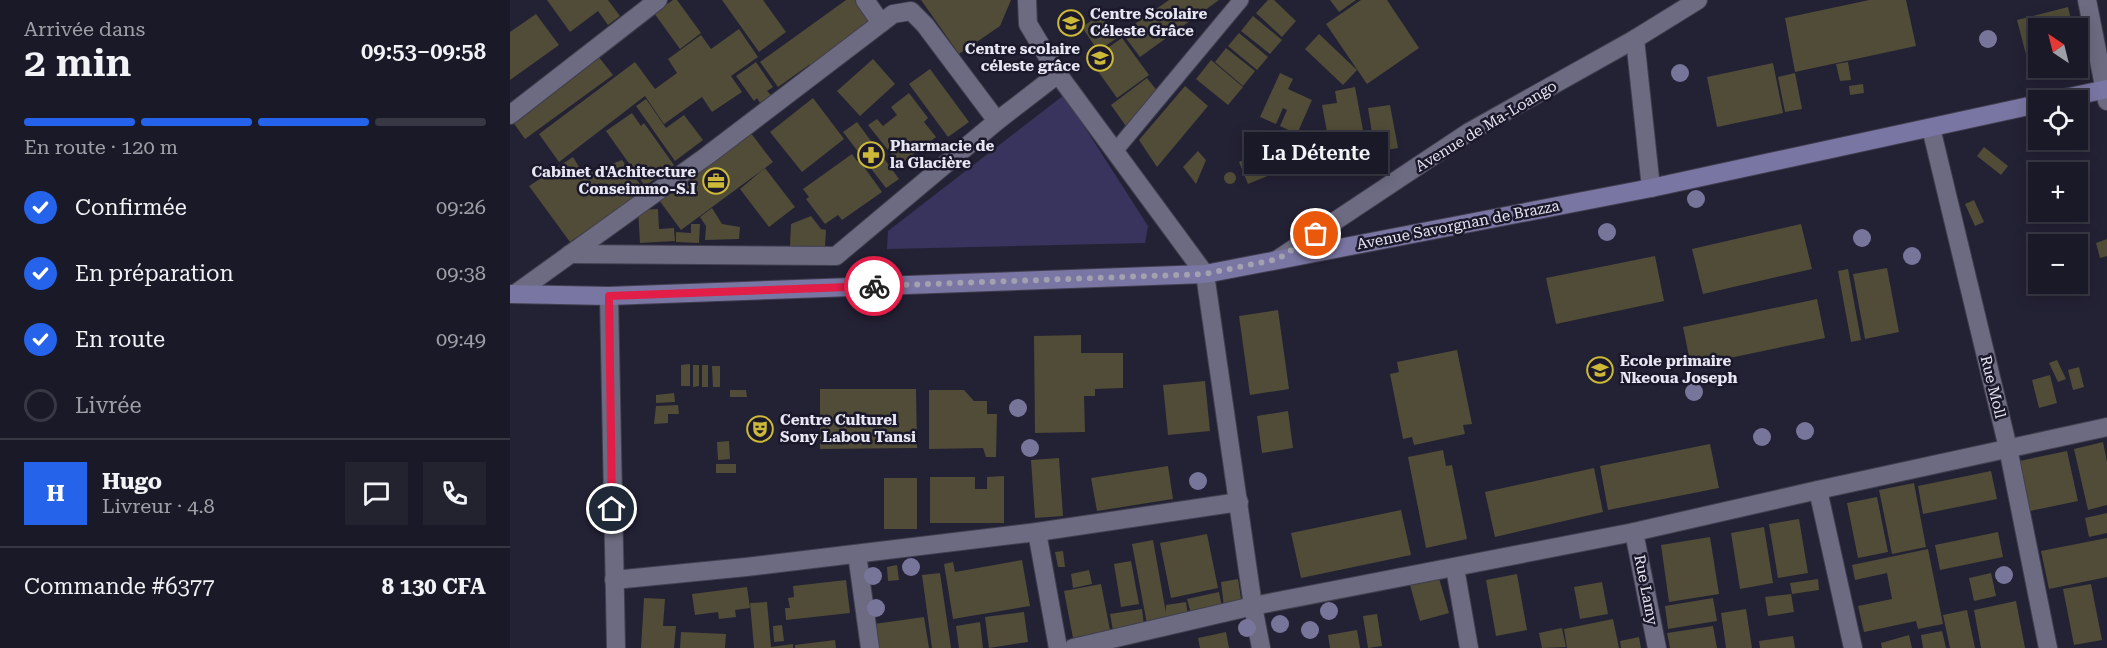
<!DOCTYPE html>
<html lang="fr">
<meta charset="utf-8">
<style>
:root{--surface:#1a1927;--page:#23222f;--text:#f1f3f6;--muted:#9fa0a7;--line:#383844;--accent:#2563eb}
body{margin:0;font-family:"Roboto Serif",serif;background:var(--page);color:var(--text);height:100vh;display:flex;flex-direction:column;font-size:22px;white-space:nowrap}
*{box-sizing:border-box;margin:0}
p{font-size:20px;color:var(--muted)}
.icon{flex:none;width:33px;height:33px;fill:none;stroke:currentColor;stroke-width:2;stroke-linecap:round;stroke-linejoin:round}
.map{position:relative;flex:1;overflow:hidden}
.details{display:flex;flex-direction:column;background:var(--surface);width:510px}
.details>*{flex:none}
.needle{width:39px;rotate:325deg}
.tools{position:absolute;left:1518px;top:18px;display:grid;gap:12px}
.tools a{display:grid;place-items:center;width:60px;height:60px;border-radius:0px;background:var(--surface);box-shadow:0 3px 15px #0003,0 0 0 2px var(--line);font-size:30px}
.pin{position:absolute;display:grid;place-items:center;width:51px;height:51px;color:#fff;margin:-26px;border:3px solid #fff;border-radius:50%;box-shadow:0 2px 6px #0007}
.courier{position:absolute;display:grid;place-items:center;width:60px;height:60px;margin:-30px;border:4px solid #e11d48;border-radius:50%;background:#fff;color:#222;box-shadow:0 2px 8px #0007}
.bubble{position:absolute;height:42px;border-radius:0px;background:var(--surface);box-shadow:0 3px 15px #0003,0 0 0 2px var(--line);font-size:20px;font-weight:600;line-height:42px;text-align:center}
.overview em{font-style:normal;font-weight:600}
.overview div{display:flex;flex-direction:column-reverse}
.overview{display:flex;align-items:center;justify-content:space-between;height:102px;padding:0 24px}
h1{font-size:39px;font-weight:600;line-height:45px}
.bar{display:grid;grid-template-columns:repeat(4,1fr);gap:9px 6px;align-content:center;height:72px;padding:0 24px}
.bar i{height:8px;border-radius:4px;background:var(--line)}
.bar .active{background:var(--accent)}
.bar p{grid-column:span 4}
.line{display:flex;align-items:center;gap:15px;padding:0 24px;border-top:2px solid var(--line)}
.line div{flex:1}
.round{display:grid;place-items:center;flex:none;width:63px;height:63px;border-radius:0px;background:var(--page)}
ol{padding:0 24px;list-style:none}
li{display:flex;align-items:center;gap:18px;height:66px}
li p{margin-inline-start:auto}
li .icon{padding:6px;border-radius:50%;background:var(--accent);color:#fff;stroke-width:4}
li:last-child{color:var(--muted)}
li i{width:33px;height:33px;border:3px solid var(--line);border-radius:50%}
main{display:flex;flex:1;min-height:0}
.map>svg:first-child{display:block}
</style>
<main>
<section class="details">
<div class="overview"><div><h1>2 min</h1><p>Arrivée dans</p></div><em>09:53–09:58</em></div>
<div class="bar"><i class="active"></i><i class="active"></i><i class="active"></i><i></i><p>En route · 120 m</p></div>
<ol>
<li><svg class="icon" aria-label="check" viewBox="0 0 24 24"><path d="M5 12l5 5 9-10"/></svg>Confirmée<p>09:26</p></li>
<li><svg class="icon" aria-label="check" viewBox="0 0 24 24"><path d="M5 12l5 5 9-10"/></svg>En préparation<p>09:38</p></li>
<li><svg class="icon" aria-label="check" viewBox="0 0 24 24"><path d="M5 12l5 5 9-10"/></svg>En route<p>09:49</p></li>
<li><i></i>Livrée</li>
</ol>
<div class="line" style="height:108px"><b class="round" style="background:var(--accent);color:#fff">H</b><div><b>Hugo</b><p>Livreur · 4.8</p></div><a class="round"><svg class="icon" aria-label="chat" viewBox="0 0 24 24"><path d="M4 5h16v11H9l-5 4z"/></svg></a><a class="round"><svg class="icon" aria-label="phone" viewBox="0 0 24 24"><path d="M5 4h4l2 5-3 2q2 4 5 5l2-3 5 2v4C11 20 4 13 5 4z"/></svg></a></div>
<div class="line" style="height:78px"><div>Commande #6377</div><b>8 130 CFA</b></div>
</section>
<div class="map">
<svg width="1597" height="648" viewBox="0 0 1597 648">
<rect width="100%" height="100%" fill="#232134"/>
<!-- green -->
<path fill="#39345d" d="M554,95L638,226L635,243L377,249L378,231Z"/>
<!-- building -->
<g fill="#504c37">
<path d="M37,0H98L110,16L98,25L88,11L60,32Z"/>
<path d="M163,0H167L191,33L170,49L144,13Z"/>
<path d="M212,0H253L276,32L249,52Z"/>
<path d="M336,0H348L362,20L303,69L299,65L268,87L250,62Z"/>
<path d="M411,0H501L490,26L449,54Z"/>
<path d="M659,0H709L630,57L612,33Z"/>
<path d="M758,0H764L786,21L772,37L746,13Z"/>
<path d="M820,0H846L829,12Z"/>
<path d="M851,0H877L909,48L857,84L816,24Z"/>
<path d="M1359,0H1396L1406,46L1285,72L1275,18Z"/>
<path d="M1558,7L1563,28H1528V64L1519,66L1507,20Z"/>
<path d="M26,14L49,45L0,80V32Z"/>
<path d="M591,14L607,38L588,51L572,27Z"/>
<path d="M743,16L772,40L760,54L731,31Z"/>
<path d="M229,29L248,57L221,76L232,92L202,112L192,97L154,124L135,96L49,162L29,134L125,62L145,89L167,73L158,59L191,35L201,49Z"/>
<path d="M729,33L758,57L747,70L718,46Z"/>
<path d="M809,34L847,70L833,85L795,49Z"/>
<path d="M612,38L639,75L607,98L580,60Z"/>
<path d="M716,48L745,71L733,86L705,62Z"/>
<path d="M88,56L103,75L15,139L0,118Z"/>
<path d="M363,59L385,84L350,116L327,91Z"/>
<path d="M701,60L733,87L718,105L686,79Z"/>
<path d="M246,62L263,87L257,91L261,95L250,103L247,98L244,101L226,76Z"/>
<path d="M1338,62L1341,80L1330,81L1326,64Z"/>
<path d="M1263,63L1273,113L1207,127L1197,77Z"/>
<path d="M420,69L459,122L438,137L399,84Z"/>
<path d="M770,73L783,79L778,89L802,100L787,134L770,126L777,110L773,108L766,124L750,117Z"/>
<path d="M1285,73L1292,109L1275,112L1268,77Z"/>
<path d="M637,78L648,92L618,129L601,105Z"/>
<path d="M1353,84L1354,93L1340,95L1339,86Z"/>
<path d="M675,86L698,106L647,167L629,140Z"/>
<path d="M845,87L860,168L825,175L812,105L827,103L825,91Z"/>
<path d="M399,93L418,118L414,122L426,137L390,165L358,125L367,119L373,126L387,115L381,107Z"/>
<path d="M303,98L334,139L292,172L260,132Z"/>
<path d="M136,99L156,128L174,115L193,140L165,161L126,106Z"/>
<path d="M880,105L888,148L865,152L858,108Z"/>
<path d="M122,113L131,126L134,123L164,165L135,186L96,131Z"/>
<path d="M347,122L389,179L376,188L333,132Z"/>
<path d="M240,132L263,162L171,230L149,200Z"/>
<path d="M792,136L803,148L789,159L779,145Z"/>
<path d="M1474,147L1498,166L1491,175L1467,156Z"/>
<path d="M688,151L696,160L686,184L673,167Z"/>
<path d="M751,153L760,175L738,184L729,162Z"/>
<path d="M342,154L347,161L349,160L372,192L332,220L328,215L315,224L296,199L299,197L293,189Z"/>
<path d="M63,157L74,175L112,160L135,191L60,242L19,186Z"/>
<path d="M255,168L285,207L259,227L230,189Z"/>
<circle cx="720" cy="178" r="6"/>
<path d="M1464,200L1474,222L1465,226L1455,204Z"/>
<path d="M202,208L212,224L230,227L229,239L195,240L196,226L190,217Z"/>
<path d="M148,209L149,229L164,228L165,241L130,243L128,210Z"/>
<path d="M301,216L311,229L316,230L315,247L280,246L281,224Z"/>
<path d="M181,224H190L189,243L166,242V232L181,233Z"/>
<path d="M1291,224L1302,269L1193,294L1182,249Z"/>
<path d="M1597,239V256L1590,258L1586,243Z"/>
<path d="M1145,256L1154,301L1046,324L1036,278Z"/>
<path d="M1377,268L1389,332L1355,339L1343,274Z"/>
<path d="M1338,269L1351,340L1341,342L1328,271Z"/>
<path d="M1307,299L1315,338L1181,366L1173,327Z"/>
<path d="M768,310L779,389L740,395L729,316Z"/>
<path d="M571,335V353H613V388L585,389V396H574L575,432L525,433L524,336Z"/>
<path d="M947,350L962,424L953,425L955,434L904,445L902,437L893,439L880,374L889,372L887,362Z"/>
<path d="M1547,360L1556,379L1548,382L1539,363Z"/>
<path d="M180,364V386H171V365Z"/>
<path d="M183,365H189V386L183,387Z"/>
<rect x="192" y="365" width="6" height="22"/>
<path d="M202,366H210V387H203Z"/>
<path d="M1569,367L1574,387L1563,390L1558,370Z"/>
<path d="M1540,375L1547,403L1529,408L1522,380Z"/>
<path d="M695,381L700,431L658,435L653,385Z"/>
<path d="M310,389H406L407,448L310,449Z"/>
<path d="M220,390H236L237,397H220Z"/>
<path d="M419,390H454L464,401H477V414H487L486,457H476L473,448L419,449Z"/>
<path d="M164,393L165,402L146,403V395Z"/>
<path d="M168,405L169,414H158V423L144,424L146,406Z"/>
<path d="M778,411L783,448L752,453L747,416Z"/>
<path d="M219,441L220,459L208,460L207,442Z"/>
<path d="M1593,442L1597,462V505L1578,510L1564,449Z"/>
<path d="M1200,444L1209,488L1098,510L1090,466Z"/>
<path d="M933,450L936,466L942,465L957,539L916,548L898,457Z"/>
<path d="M1557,451L1568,501L1520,511L1509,461Z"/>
<path d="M549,458L553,516L525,518L521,460Z"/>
<rect x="206" y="464" width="20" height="9"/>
<path d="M658,466L663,499L587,511L581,478Z"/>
<path d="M1084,468L1093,512L985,537L975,492Z"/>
<path d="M1481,471L1487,499L1413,514L1408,486Z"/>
<path d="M494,476V523H420V477H465V489H477V477Z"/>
<rect x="374" y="478" width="33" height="51"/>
<path d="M1404,483L1416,547L1382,554L1369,490Z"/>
<path d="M1367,497L1378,552L1348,558L1337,503Z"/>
<path d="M891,510L901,555L791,578L781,533Z"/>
<path d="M1597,513V533L1579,537L1575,518Z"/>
<path d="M1289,519L1298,573L1268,578L1259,524Z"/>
<path d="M1254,527L1263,583L1230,589L1221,533Z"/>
<path d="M1488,532L1493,557L1430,570L1425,545Z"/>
<path d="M697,534L708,588L661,598L650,543Z"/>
<path d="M1200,537L1209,594L1159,602L1151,545Z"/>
<path d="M1597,538V577L1539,589L1531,551Z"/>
<path d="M643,540L656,613V605L676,602L678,615L637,624L622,544Z"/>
<path d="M1418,549L1433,624L1408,629L1406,621L1354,632L1348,606L1382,599L1377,573L1345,580L1342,565Z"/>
<path d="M553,551L555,567H548L545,552Z"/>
<path d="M512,560L520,606L443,619L434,564L443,562L445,572Z"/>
<path d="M621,561L629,604L611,607L604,564Z"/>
<path d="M387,565L389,580L378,581L377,567Z"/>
<path d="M579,570L582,584L563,588L561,574Z"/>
<path d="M430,573L441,648H422L412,575Z"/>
<path d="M1481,573L1486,596L1464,601L1459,578Z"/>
<path d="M1007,574L1017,630L986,636L976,580Z"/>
<path d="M929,578L939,613L910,621L900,585Z"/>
<path d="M728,579L732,605L714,607L711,582Z"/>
<path d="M1308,579L1309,590L1282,594L1280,583Z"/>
<path d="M336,580L340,613L276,620L275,608H280L278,598L284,597L283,586Z"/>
<path d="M1092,582L1098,614L1070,619L1064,587Z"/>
<path d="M591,584L600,630L563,638L554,591Z"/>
<path d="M1581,584L1592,640L1564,645L1553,589Z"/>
<path d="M237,587L240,608L225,610L226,617L209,619L208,612L185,615L182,594Z"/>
<path d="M709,592L712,607L681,614L677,599Z"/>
<path d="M1281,594L1284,612L1258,616L1255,597Z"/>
<path d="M134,598L155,599L153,626H166L164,648H131Z"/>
<path d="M1203,598L1207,621L1158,629L1155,606Z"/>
<path d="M1506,601L1515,648H1471L1464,610Z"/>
<path d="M257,602L261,647L283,644V648H244L240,603Z"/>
<path d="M632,609L634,626L603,631L600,614Z"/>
<path d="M1236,609L1242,648H1216L1211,613Z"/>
<path d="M1457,610L1465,648H1440L1433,615Z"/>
<path d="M514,612L518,642L479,648L475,617Z"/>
<path d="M867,614L872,646L858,648L853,616Z"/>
<path d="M414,617L419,648H367L364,624Z"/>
<path d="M1103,619L1109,648H1057L1054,629Z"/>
<path d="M470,622L473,648H449L446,626Z"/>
<path d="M272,625L274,641L264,642L263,626Z"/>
<path d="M1203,626L1207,648H1160L1157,633Z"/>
<path d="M1052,628L1056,647L1032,648L1029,633Z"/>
<path d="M847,630L850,648H820L818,635Z"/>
<path d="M1432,631L1436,648H1413L1411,635Z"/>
<path d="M171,632L216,634L215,648H170Z"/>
<path d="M716,632L719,648H690L688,638Z"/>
<path d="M1399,635L1402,648H1372L1371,643Z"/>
<path d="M1283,636L1285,648H1250L1249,641Z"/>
<path d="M1129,637L1131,648H1111L1110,641Z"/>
<path d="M325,640L326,648H285V645Z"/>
</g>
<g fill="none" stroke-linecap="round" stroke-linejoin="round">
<!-- service casing -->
<g stroke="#413f4f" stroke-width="17">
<path id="service" d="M606,150L731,0"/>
</g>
<!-- minor casing -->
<g stroke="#413f4f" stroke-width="20">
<g id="minor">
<path d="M355,0L371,23"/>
<path d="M517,0L518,24L548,74L695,274L743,606L751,648"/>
<path d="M1577,0L1597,101"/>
<path d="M1125,39L1141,188"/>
<path d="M0,115L148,0"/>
<path d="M1421,128L1498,448L1538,648"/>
<path d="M60,254L326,256L487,121L548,74"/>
<path d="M768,259L959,132L1125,39L1188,0"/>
<path d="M5,294L198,155L383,14L401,11L415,25L487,121"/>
<path d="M99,296L106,648"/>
<path d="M1308,490L1343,648"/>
<path d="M527,532L548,648"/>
<path d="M1124,532L1147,648"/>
<path d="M347,554L360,648"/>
<path d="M945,568L959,648"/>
<path d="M104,580L236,567L527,532L729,502"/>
<path d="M563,648L743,606L1124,532L1308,490L1597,427"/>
</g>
</g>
<!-- secondary casing -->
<g stroke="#413f4f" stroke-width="20">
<g id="secondary">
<path d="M1545,100L1597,89"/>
<path d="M0,294L99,296L695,274L1141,188L1528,104"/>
</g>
</g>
<!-- service -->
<use href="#service" stroke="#6c6b81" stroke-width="15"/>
<!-- minor -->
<use href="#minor" stroke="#6c6b81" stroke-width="18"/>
<!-- secondary -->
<use href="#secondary" stroke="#7a76a3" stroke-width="18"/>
</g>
<!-- trees -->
<g fill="#78759b">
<circle cx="1478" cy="39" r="9"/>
<circle cx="1170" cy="73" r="9"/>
<circle cx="1186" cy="199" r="9"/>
<circle cx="1097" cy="232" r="9"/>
<circle cx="1352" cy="238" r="9"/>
<circle cx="1402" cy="256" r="9"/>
<circle cx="1184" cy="392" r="9"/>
<circle cx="508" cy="408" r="9"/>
<circle cx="1295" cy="431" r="9"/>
<circle cx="1252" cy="437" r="9"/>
<circle cx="520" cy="448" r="9"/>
<circle cx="688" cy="481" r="9"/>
<circle cx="401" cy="567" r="9"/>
<circle cx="1494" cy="575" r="9"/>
<circle cx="363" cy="576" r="9"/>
<circle cx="366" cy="608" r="9"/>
<circle cx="819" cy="611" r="9"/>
<circle cx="770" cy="624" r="9"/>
<circle cx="737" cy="628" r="9"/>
<circle cx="800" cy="630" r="9"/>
</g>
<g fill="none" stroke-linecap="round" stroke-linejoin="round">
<!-- done -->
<path stroke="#a2a1b0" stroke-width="6" stroke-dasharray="0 10.8" d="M364,286L695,274L768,259L806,234"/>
<!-- route -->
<path stroke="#e11d48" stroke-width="8" d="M102,509L99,296L364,286"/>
</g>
<!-- icons -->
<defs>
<g id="school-ring" transform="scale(1.35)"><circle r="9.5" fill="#1a182a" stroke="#ccb938" stroke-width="1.5"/><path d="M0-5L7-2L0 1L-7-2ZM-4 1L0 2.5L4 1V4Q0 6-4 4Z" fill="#ccb938"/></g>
<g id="pharmacy-ring" transform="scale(1.35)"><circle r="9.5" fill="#1a182a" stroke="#ccb938" stroke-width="1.5"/><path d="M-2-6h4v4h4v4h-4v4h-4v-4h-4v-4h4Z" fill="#ccb938"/></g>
<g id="office-ring" transform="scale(1.35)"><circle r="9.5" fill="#1a182a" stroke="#ccb938" stroke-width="1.5"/><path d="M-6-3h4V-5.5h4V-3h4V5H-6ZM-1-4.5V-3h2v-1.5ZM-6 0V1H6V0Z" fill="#ccb938"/></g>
<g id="theatre-ring" transform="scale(1.35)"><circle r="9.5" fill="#1a182a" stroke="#ccb938" stroke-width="1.5"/><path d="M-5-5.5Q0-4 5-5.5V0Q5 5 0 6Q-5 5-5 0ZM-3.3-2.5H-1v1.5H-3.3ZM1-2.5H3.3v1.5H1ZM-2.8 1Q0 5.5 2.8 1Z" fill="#ccb938"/></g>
</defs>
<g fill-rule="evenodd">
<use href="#school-ring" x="561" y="23"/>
<use href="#school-ring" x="590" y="58"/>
<use href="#pharmacy-ring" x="361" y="155"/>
<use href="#office-ring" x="206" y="181"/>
<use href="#school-ring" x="1090" y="370"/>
<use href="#theatre-ring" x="250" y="429"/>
</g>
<g text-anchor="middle" stroke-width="5" stroke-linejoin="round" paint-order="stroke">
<!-- poi labels -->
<g font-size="15" font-weight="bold" fill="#e7e6f3" stroke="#1a182a" text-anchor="start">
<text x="580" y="19">Centre Scolaire<tspan x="580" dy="17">Céleste Grâce</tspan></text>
<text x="570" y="54" text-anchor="end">Centre scolaire<tspan x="570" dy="17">céleste grâce</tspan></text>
<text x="380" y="151">Pharmacie de<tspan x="380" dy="17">la Glacière</tspan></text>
<text x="186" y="177" text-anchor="end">Cabinet d'Achitecture<tspan x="186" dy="17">Conseimmo-S.I</tspan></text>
<text x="1110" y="366">Ecole primaire<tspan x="1110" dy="17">Nkeoua Joseph</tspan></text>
<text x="270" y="425">Centre Culturel<tspan x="270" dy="17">Sony Labou Tansi</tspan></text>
</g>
<!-- street labels -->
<g font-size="15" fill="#e7e6f3" stroke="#1a182a">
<text transform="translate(976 126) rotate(-31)" y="5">Avenue de Ma-Loango</text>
<text transform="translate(948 225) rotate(-11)" y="5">Avenue Savorgnan de Brazza</text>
<text transform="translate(1483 387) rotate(76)" y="5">Rue Moll</text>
<text transform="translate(1136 590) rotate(79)" y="5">Rue Lamy</text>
</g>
</g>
</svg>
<div class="tools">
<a><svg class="needle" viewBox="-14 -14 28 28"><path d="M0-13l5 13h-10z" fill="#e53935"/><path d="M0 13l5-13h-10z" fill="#9fa0a7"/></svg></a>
<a><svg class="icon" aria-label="locate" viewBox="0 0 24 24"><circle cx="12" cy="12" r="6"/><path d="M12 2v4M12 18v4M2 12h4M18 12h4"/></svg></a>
<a>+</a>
<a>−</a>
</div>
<div class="pin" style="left:806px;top:234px;background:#ea580c"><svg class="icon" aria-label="bag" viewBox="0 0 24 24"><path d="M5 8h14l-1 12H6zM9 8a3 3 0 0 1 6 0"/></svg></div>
<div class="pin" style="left:102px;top:509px;background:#1f2937"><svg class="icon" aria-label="home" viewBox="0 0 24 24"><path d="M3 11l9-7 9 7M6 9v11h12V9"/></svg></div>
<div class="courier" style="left:364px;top:286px"><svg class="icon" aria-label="bike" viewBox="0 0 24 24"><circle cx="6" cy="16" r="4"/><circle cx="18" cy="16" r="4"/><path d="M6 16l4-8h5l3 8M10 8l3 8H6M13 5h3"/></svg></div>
<div class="bubble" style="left:734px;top:132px;width:144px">La Détente</div>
</div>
</main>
